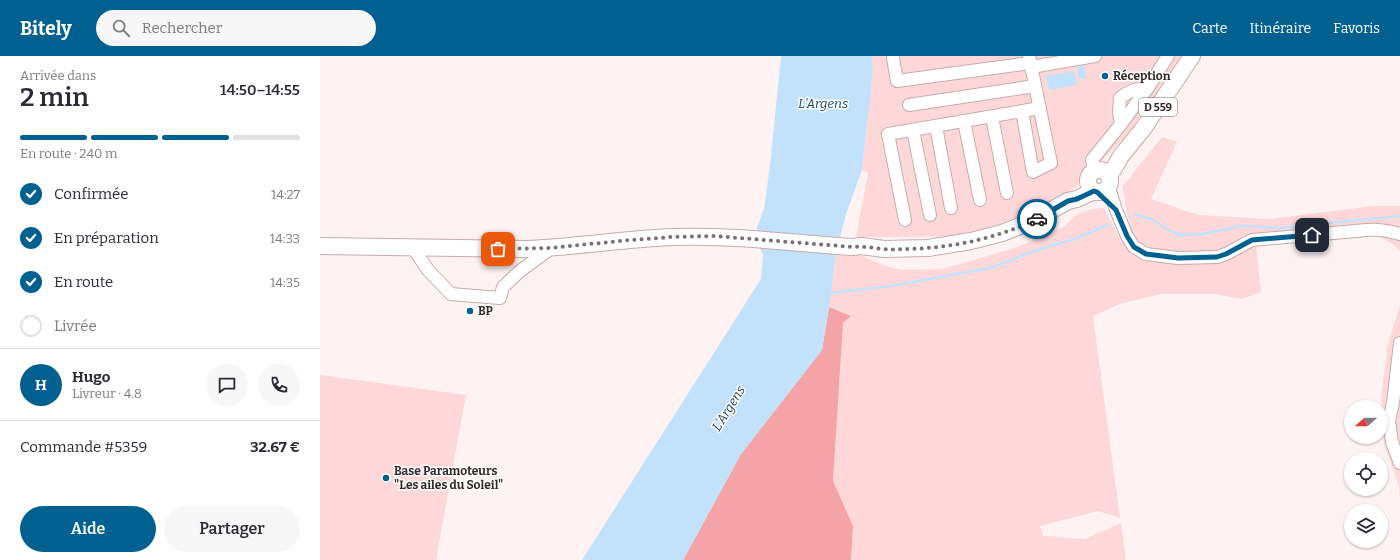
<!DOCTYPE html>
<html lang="fr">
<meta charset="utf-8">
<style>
:root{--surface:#fff;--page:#f7f7f7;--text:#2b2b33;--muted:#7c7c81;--line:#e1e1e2;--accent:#006191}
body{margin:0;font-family:Bitter,serif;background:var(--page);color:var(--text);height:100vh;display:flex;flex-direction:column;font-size:15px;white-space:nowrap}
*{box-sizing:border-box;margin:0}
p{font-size:13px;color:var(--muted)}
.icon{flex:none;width:22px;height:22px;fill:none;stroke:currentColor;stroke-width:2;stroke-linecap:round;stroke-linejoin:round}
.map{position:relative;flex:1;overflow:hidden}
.panel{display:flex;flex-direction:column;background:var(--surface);width:320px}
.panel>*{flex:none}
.needle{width:26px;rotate:249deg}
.fabs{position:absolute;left:1024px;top:344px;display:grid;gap:8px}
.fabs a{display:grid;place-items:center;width:44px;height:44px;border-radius:50%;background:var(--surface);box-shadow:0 1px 3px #0004;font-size:20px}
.pin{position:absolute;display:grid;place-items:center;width:34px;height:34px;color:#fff;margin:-17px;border-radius:8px;box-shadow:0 2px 6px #0006}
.courier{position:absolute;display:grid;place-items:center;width:40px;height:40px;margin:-20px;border:3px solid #006191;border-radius:50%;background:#fff;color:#222;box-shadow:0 1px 5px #0007}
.overview em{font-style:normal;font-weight:600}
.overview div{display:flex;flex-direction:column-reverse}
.overview{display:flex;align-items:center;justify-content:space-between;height:68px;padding:0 20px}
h1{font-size:26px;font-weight:600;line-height:30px}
.bar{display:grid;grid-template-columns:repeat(4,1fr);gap:6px 4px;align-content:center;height:48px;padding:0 20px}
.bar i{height:5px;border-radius:3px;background:var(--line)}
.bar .on{background:var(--accent)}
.bar p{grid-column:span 4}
.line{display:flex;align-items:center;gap:10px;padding:0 20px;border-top:1px solid var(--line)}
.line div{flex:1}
.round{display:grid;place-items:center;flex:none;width:42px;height:42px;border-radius:21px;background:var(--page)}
ol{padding:0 20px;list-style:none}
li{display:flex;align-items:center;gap:12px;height:44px}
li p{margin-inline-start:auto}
li .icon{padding:4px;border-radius:50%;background:var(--accent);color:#fff;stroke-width:4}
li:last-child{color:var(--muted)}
li i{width:22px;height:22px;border:2px solid var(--line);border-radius:50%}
.action{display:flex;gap:8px;margin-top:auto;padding:8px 20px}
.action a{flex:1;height:46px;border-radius:24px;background:var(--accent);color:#fff;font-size:16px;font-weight:600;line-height:46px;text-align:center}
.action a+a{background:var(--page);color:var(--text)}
header{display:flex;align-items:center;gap:24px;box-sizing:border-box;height:56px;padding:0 20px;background:var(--accent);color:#fff}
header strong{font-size:19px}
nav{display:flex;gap:22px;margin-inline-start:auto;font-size:14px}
.search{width:280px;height:36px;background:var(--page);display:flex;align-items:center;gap:10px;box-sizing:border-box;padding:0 14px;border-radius:22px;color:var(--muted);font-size:15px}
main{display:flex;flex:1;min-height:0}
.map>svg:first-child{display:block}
</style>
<header>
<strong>Bitely</strong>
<div class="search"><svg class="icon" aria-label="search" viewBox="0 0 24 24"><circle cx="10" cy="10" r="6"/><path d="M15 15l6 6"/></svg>Rechercher</div>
<nav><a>Carte</a><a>Itinéraire</a><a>Favoris</a></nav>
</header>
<main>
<section class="panel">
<div class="overview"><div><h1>2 min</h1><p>Arrivée dans</p></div><em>14:50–14:55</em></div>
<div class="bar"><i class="on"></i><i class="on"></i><i class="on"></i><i></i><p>En route · 240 m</p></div>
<ol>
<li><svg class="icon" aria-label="check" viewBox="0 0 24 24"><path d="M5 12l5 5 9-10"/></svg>Confirmée<p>14:27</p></li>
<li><svg class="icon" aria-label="check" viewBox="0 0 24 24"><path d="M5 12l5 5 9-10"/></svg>En préparation<p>14:33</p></li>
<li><svg class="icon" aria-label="check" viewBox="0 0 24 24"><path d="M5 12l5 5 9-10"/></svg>En route<p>14:35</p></li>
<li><i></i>Livrée</li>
</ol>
<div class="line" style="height:72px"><b class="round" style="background:var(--accent);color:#fff">H</b><div><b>Hugo</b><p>Livreur · 4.8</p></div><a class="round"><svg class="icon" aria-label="chat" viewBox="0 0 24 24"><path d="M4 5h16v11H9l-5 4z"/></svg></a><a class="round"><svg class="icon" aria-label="phone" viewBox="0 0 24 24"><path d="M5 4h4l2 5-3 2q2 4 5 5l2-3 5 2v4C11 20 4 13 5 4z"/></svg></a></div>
<div class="line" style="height:52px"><div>Commande #5359</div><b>32.67 €</b></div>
<div class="action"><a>Aide</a><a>Partager</a></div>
</section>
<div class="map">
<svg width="1080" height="504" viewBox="0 0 1080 504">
<rect width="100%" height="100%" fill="#fef2f2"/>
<!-- green -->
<g fill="#fed8d9">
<path d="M552,0H861L845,26L810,75L773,114L747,138L727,150L671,171L630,180L582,181H536L548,117L542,114L553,15Z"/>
<path d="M842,81L857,86L831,143L878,159L950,163L1053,150H1080V196L1074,189L1059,180L936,189L941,236L922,243L896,238H842L802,247L773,260L800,462L778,455L720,470L723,480L765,483L801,467L806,504H531L533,470L513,425L523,267L531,260L509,251L516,197L538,198L565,210L582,214L623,213L695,192L742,172L759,157L773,153L784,152L799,181L813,180L806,153L803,130Z"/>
<path d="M1080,249V443L1079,429L1064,389L1061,363L1062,334L1068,288Z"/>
<path d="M0,319L146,339L116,504H0Z"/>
</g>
<!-- forest -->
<path fill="#f4a3a6" d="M509,251L531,260L523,267L513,425L533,470L531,504H363L421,398L502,294Z"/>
<!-- water -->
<g fill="#c1e2fa">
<path d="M461,0H552L553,15L542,114L526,158L516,197L511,238L502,294L421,398L363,504H262L441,223L443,198L436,185L437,171L444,153L450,110Z"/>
<path d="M764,9L766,22L759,23L757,11Z"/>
<path d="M754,15L757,29L729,34L726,20Z"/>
</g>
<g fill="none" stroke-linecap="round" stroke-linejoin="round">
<!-- stream -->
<g stroke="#c1e2fa" stroke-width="2.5">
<path d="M815,159L832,163L845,172L860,179L882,178L922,170L960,172L1080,160"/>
<path d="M510,237L571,230L670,212L723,192L755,183L787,169"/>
</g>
<!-- minor casing -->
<g stroke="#c6abab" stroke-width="14">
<g id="minor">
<path d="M573,2L577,25L710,7"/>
<path d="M711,11L775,0"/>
<path d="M589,49L715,30"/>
<path d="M702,55L713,116L731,107L709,0"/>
<path d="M672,61L687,137"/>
<path d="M644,65L660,144"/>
<path d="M801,68L827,33"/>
<path d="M616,70L631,152"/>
<path d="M593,74L610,159"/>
<path d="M774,115L772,104L801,68L799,56L800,42C809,35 816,32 827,33L848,0"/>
<path d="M788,129L796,154L807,180L814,191L826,198L858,202L897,201L906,198L932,184L1036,175C1053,173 1064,173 1080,178"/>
<path d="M585,164L568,78L720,52"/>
<path d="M93,192L108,214L131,238L180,242L183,231L200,215L230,193"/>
<path d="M1080,287L1073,347L1069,365L1072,386L1080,407"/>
</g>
</g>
<!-- major casing -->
<g stroke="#c6abab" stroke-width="18">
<g id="major">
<circle cx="779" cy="125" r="11"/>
<path d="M789,121L801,100L823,73L872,0"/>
<path d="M0,190L207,193C256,191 304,183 353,181C413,179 473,187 533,191L541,190L564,193L608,192L651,185L682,177L710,166L748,145L757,143L774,135"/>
</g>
</g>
<!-- minor -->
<use href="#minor" stroke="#fff" stroke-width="12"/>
<!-- major -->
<use href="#major" stroke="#fff" stroke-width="16"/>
</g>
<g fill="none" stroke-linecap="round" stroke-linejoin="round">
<!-- done -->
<path stroke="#7b7070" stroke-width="4" stroke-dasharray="0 7.2" d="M178,193L230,192L310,184L352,181L394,180L533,191C543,190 553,192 564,193C572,194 580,193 588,193C632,192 678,182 717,163"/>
<!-- route -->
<path stroke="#006191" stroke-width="5" d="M717,163L748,145L757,143L774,135L777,136L796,154L807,180L814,191L826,198L858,202L897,201L906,198L932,184L992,179"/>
</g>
<!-- markers -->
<g fill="#006191" stroke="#fff" stroke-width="1.5">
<circle cx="785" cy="20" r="4"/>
<circle cx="150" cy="255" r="4"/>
<circle cx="66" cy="422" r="4"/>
</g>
<g text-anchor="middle" stroke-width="3" stroke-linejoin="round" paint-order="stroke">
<!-- shield labels -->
<rect fill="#fff" stroke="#726a6a" stroke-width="1" x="819" y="42" width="38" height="18" rx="3"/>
<g font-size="11" font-weight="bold" fill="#352a2a">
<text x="838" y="55">D 559</text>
</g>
<!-- poi labels -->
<g font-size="12" font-weight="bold" fill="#352a2a" stroke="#fff" text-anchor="start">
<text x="793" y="24">Réception</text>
<text x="158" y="259">BP</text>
<text x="74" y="419">Base Paramoteurs<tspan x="74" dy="14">"Les ailes du Soleil"</tspan></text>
</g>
<!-- water labels -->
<g font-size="13" font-style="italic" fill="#153b53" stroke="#fff">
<text x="503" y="52">L'Argens</text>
<text transform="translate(408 352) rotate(-58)" y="5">L'Argens</text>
</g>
</g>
</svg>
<div class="fabs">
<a><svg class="needle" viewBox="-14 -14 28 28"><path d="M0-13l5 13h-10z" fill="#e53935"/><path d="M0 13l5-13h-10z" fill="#7c7c81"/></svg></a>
<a><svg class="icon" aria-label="locate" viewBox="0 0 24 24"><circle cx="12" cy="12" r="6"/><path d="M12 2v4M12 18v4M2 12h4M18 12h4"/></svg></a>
<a><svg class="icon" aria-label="layers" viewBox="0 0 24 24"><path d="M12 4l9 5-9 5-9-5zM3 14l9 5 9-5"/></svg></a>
</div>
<div class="pin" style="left:178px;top:193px;background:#ea580c"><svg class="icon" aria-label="bag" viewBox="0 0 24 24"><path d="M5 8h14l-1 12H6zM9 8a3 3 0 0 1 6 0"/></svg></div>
<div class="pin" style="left:992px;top:179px;background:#1f2937"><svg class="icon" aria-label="home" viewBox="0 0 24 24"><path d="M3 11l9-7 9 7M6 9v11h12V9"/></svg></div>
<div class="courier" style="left:717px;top:163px"><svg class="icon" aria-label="car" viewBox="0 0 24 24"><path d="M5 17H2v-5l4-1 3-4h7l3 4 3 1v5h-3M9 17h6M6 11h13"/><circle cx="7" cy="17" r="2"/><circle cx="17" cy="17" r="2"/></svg></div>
</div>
</main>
